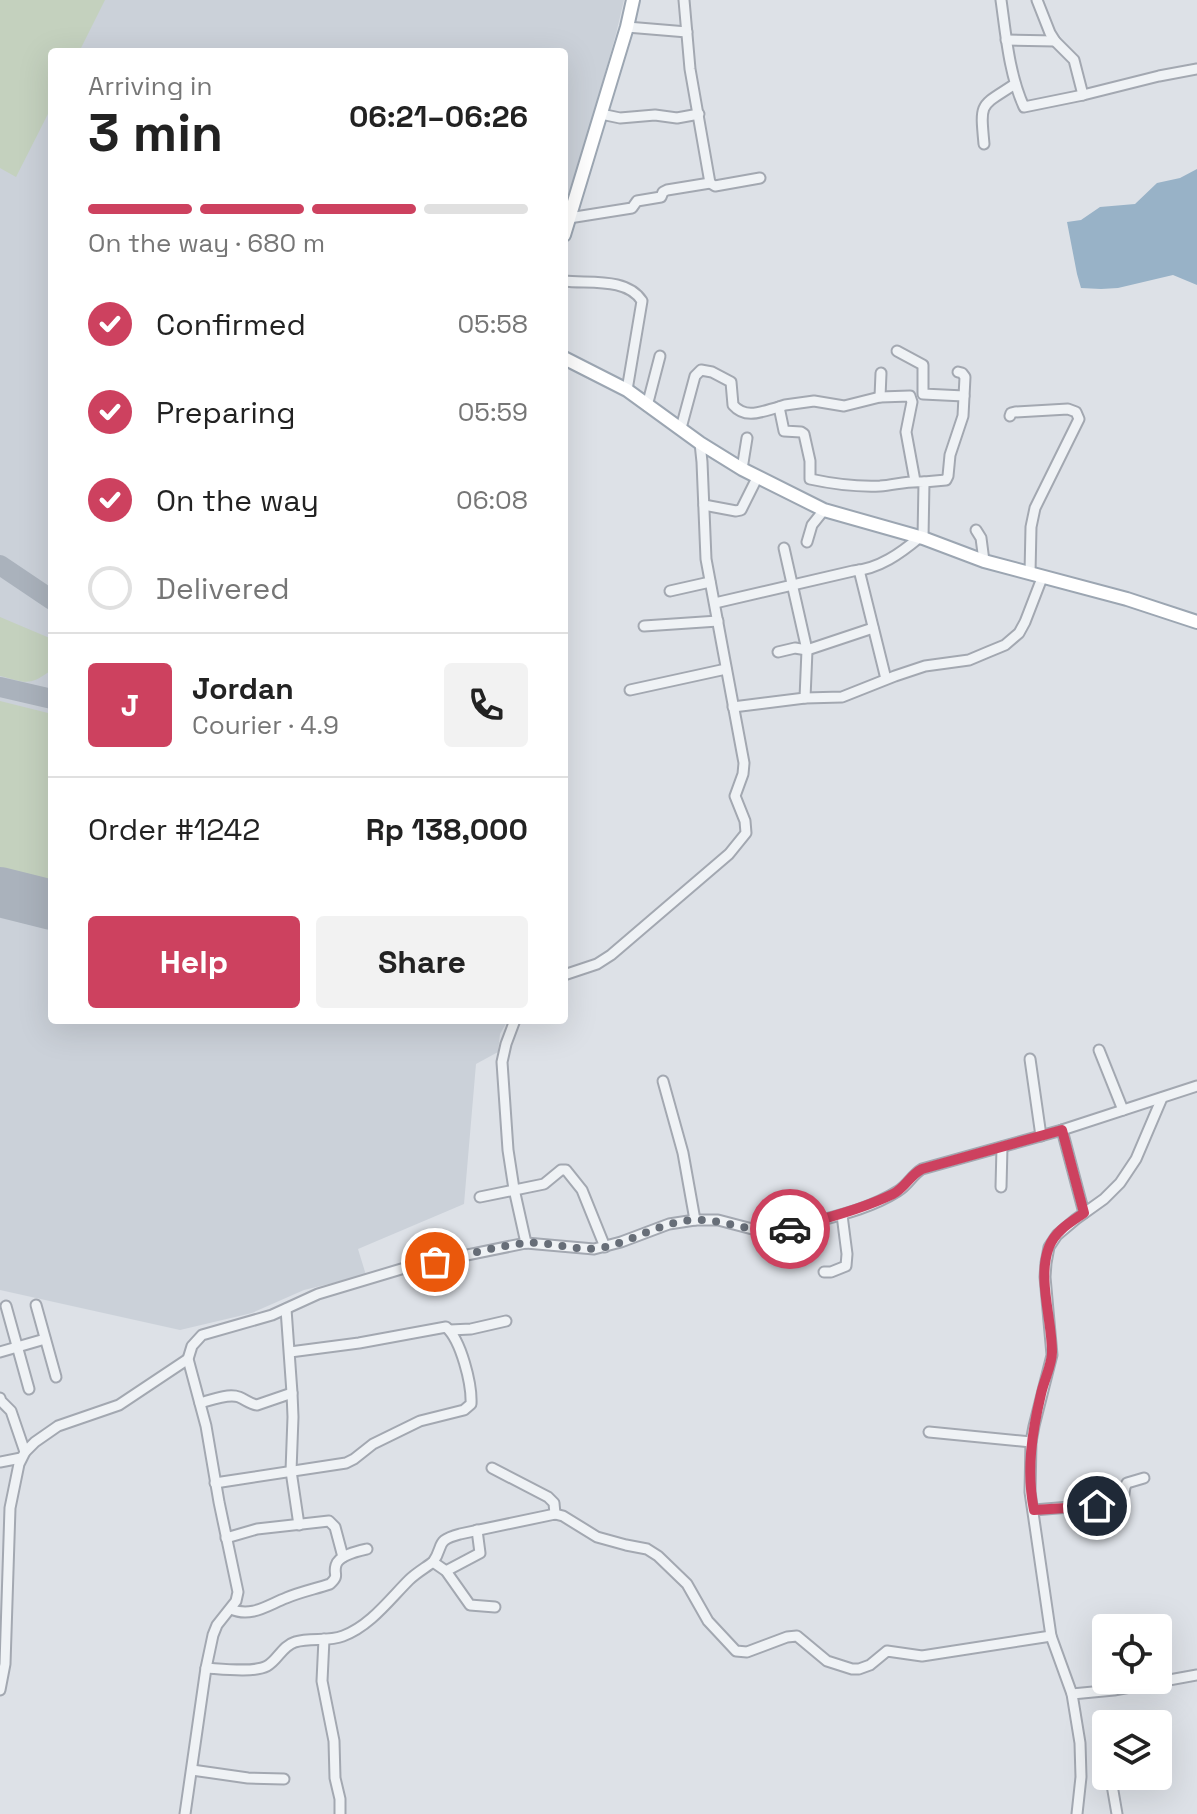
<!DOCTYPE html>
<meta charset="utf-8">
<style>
:root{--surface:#fff;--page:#f2f2f2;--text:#222;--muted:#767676;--line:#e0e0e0;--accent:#cd415f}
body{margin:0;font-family:"Space Grotesk",sans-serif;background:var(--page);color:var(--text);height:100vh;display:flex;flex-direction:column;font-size:30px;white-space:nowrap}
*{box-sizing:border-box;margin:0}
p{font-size:26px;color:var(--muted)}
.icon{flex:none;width:44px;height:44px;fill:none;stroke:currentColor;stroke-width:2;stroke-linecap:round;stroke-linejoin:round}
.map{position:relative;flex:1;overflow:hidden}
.details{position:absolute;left:48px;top:48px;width:520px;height:976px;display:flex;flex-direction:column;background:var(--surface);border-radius:8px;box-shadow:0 8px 32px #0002}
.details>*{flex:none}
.controls{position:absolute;left:1092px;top:1614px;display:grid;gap:16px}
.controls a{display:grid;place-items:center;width:80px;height:80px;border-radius:8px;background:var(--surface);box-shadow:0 8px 32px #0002;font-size:40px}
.pin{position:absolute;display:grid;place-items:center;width:68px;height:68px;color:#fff;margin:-34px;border:4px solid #fff;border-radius:50%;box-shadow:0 2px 8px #0007}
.courier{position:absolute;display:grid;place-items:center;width:80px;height:80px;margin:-40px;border:6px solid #cd415f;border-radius:50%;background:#fff;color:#222;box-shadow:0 2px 10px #0007}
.headline em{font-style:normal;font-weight:600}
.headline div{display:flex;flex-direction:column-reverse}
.headline{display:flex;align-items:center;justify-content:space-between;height:136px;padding:0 40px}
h1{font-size:52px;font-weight:600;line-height:60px}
.bar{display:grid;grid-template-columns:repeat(4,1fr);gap:12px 8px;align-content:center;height:96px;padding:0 40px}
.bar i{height:10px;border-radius:6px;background:var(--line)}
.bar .on{background:var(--accent)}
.bar p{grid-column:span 4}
.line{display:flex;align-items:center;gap:20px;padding:0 40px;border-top:2px solid var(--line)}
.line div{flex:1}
.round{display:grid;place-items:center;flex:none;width:84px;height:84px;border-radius:8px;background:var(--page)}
ol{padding:0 40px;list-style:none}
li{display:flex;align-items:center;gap:24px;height:88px}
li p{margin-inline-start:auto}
li .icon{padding:8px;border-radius:50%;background:var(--accent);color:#fff;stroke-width:4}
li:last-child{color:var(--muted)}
li i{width:44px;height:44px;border:4px solid var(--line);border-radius:50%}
.action{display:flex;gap:16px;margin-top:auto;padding:16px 40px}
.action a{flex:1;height:92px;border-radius:8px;background:var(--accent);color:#fff;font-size:32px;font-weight:600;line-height:92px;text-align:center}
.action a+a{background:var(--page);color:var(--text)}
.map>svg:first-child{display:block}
</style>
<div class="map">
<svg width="1197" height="1814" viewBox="0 0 1197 1814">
<rect width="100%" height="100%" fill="#dde1e7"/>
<!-- built -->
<path fill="#cbd1d9" d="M0,0H624L616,34L564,219V52H52V1020H508L500,1034L498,1052L476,1064L464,1204L358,1249L366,1275L304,1290L252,1313L180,1330L0,1290Z"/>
<!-- green -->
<g fill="#c4d1be">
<path d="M0,0H105L79,52H52V106L16,177L0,168Z"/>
<path d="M0,617L52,639V660L50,671C28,687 25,682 0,676Z"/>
<path d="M0,701L52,714V880L0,867Z"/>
</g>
<!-- water -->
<path fill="#98b2c7" d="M1197,169V285L1173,275L1118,288L1101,289L1081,288L1077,274L1067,222L1081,220L1100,207L1135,204L1157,183L1180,178Z"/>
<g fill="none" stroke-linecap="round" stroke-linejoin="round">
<!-- taxiway -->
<g stroke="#aab2bc" stroke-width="20">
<path d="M0,565L52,600"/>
<path d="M0,687L52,699"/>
<path d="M24,898L52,900"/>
</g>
<!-- runway -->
<path stroke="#aab2bc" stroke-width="50" d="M0,892L52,905"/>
<!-- minor casing -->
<g stroke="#a3a8b1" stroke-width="13">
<g id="minor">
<path d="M684,0L690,69L710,183L715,186L760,178"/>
<path d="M1001,0C1006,35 1009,74 1024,107L1083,95"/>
<path d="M1037,0L1050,33L1055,41L1074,60L1083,95L1159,76L1197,69"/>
<path d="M627,27L687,32"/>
<path d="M1006,40L1055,41"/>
<path d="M601,114L620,118L655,115L677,118L699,114"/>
<path d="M984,144C980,101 980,107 1015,84"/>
<path d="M569,218L632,208L637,201L661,197L663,192L667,190L710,183"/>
<path d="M564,281C588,284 627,277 642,301L627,390"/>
<path d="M897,351L923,365V394L964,396"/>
<path d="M880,397L881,373"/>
<path d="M647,406L660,356"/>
<path d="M1010,416L1011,413L1015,412L1068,409L1076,412L1079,419L1035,508L1031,527L1030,573"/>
<path d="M681,428L695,376L701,370L712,372L731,382L733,405C746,420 763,411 779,407"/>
<path d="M742,469L747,438"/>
<path d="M915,481L906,432L912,402L910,396L880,397L844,406L814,401L785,405L779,407L784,431L801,432L804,434L810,461V479C833,484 856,487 880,486C895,485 909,480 924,482L923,538"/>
<path d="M924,482L946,480L948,476L950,455L963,416L965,377L962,373L958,372"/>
<path d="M704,505L736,511L741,510L757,478"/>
<path d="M976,530L981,538L984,561"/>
<path d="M807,542L812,525L824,510"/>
<path d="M784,548L807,650L805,698"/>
<path d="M859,570L886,679"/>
<path d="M670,591L710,582"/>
<path d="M715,603L853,571C879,569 901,553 920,537"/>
<path d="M644,626L718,621"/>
<path d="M778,652L795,648L807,650L873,628"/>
<path d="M630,690L726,669"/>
<path d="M733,707L805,698L842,697L895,676L925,666L969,660L988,652L1005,645L1019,633L1025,622L1042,578"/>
<path d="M564,975L597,964L611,955L729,854L746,833L745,821L735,796L743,774L744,763L706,559L702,462L700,443"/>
<path d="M515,1020L506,1044L502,1062L508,1150L514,1189L526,1243"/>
<path d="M1099,1050L1123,1110"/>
<path d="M1030,1059L1041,1136"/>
<path d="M663,1081L683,1153L695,1220"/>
<path d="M1062,1130L1084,1213"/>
<path d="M1001,1187L1002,1147"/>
<path d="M480,1197L544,1184L561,1170H566L582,1190L605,1247"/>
<path d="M824,1272H831L846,1266L847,1254L842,1215"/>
<path d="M36,1305L56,1377"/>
<path d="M6,1306L29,1389"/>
<path d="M286,1309L292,1393"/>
<path d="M450,1330L471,1329L506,1321"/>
<path d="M0,1352L45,1339"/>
<path d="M0,1398L1,1401L11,1411L25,1452"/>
<path d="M200,1403C211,1400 228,1393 239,1397C246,1400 250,1404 257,1405L292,1393L293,1417L291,1471L299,1525"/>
<path d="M929,1432L1031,1442"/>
<path d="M0,1462L21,1458"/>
<path d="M492,1468L548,1497L554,1503L555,1514"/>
<path d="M215,1483L346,1463L354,1459L373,1444L420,1421L464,1410L471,1404C472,1384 461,1340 446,1327L359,1343L290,1352"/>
<path d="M1034,1510L1117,1503L1123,1500L1125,1487L1127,1483L1144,1478"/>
<path d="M226,1538L257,1529L329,1521L335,1527L343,1557"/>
<path d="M433,1562L446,1571L470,1605L495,1607"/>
<path d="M446,1571L480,1553L477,1530"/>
<path d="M231,1609C251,1618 268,1605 286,1598C300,1592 315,1589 330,1584C340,1575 333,1575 336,1565C339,1555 358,1551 367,1549"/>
<path d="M324,1639L322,1681L334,1741L335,1778L340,1799V1814"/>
<path d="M206,1668C222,1669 254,1673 267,1666C278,1660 282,1646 295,1642C310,1637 328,1642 343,1636C370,1626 389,1600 409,1580C416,1573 425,1568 433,1562C445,1545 434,1541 460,1534L555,1514L563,1516L597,1537L626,1545L647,1549L658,1556L687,1584L708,1621L736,1651L747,1652L787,1637L797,1636L827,1661L852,1669H859L870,1665L887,1651L922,1656L1051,1636"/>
<path d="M0,1690L5,1664L10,1508L19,1464L25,1452L35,1442L58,1426L119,1405L188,1359"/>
<path d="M1072,1694L1114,1690L1197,1675"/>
<path d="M192,1770L248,1778L284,1779"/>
<path d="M1112,1785L1117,1814"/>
<path d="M185,1814L206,1668L213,1635L217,1625L236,1601L238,1592L219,1502L206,1426L188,1359L192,1346L202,1335L272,1315L318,1294L408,1267L526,1243L594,1249L621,1242L669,1224L695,1220H718L760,1231L778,1232L789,1229C825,1218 865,1212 898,1191C908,1185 912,1175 922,1169L1062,1130L1197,1086"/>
<path d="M1077,1814L1081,1777L1080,1743L1072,1694L1051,1636L1030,1492L1031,1442L1034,1426L1052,1355L1045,1277L1046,1263L1049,1247L1057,1235L1076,1219L1104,1199L1120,1183L1136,1159L1162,1098"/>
</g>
</g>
<!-- major casing -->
<g stroke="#9ca6b2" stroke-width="16">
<g id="major">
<path d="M564,235L627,27L633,0"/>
<path d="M564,358L627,390L700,443L742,469L824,510L923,538L984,561L1127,599L1197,622"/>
</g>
</g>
<!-- minor -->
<use href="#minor" stroke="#eff2f5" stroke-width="9"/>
<!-- major -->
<use href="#major" stroke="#fff" stroke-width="12"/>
</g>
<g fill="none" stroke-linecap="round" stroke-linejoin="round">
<!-- done -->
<path stroke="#676e78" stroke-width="8" stroke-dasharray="0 14.4" d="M435,1262C463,1256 497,1246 525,1243C552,1241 579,1253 605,1247C635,1240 661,1222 693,1220C727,1218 756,1237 790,1229"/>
<!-- route -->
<path stroke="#cd415f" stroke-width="10" d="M790,1229C825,1218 860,1210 893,1194C905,1188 910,1175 922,1169L1062,1130L1084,1213C1071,1222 1055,1231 1049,1247C1037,1278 1052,1319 1052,1352C1052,1365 1044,1380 1041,1394C1032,1432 1026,1471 1034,1510L1097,1506"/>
</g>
</svg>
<div class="controls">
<a><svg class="icon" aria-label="locate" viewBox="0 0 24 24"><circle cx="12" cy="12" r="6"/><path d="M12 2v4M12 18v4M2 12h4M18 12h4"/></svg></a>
<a><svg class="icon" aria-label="layers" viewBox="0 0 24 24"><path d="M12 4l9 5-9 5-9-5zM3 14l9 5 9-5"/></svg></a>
</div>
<div class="pin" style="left:435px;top:1262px;background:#ea580c"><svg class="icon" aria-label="bag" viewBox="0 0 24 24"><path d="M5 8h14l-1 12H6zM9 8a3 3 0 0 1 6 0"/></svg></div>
<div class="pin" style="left:1097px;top:1506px;background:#1f2937"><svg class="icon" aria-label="home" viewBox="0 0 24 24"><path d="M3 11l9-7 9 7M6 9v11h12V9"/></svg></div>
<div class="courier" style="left:790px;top:1229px"><svg class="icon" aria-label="car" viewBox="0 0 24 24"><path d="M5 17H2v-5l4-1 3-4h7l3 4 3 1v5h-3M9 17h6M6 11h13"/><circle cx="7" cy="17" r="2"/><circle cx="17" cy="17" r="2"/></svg></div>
<section class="details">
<div class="headline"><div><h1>3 min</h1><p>Arriving in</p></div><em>06:21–06:26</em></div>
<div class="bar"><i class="on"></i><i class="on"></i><i class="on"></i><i></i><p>On the way · 680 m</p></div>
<ol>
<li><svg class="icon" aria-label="check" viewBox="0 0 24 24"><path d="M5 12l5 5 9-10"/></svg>Confirmed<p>05:58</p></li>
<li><svg class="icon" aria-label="check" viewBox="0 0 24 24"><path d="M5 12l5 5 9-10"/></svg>Preparing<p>05:59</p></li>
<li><svg class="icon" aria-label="check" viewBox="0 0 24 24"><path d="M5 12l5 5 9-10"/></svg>On the way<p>06:08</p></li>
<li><i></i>Delivered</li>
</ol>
<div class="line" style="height:144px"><b class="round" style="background:var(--accent);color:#fff">J</b><div><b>Jordan</b><p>Courier · 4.9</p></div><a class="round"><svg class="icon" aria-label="phone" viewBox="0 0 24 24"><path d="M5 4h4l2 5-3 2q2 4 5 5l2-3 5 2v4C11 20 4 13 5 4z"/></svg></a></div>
<div class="line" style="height:104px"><div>Order #1242</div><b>Rp 138,000</b></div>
<div class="action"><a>Help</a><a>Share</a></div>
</section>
</div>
